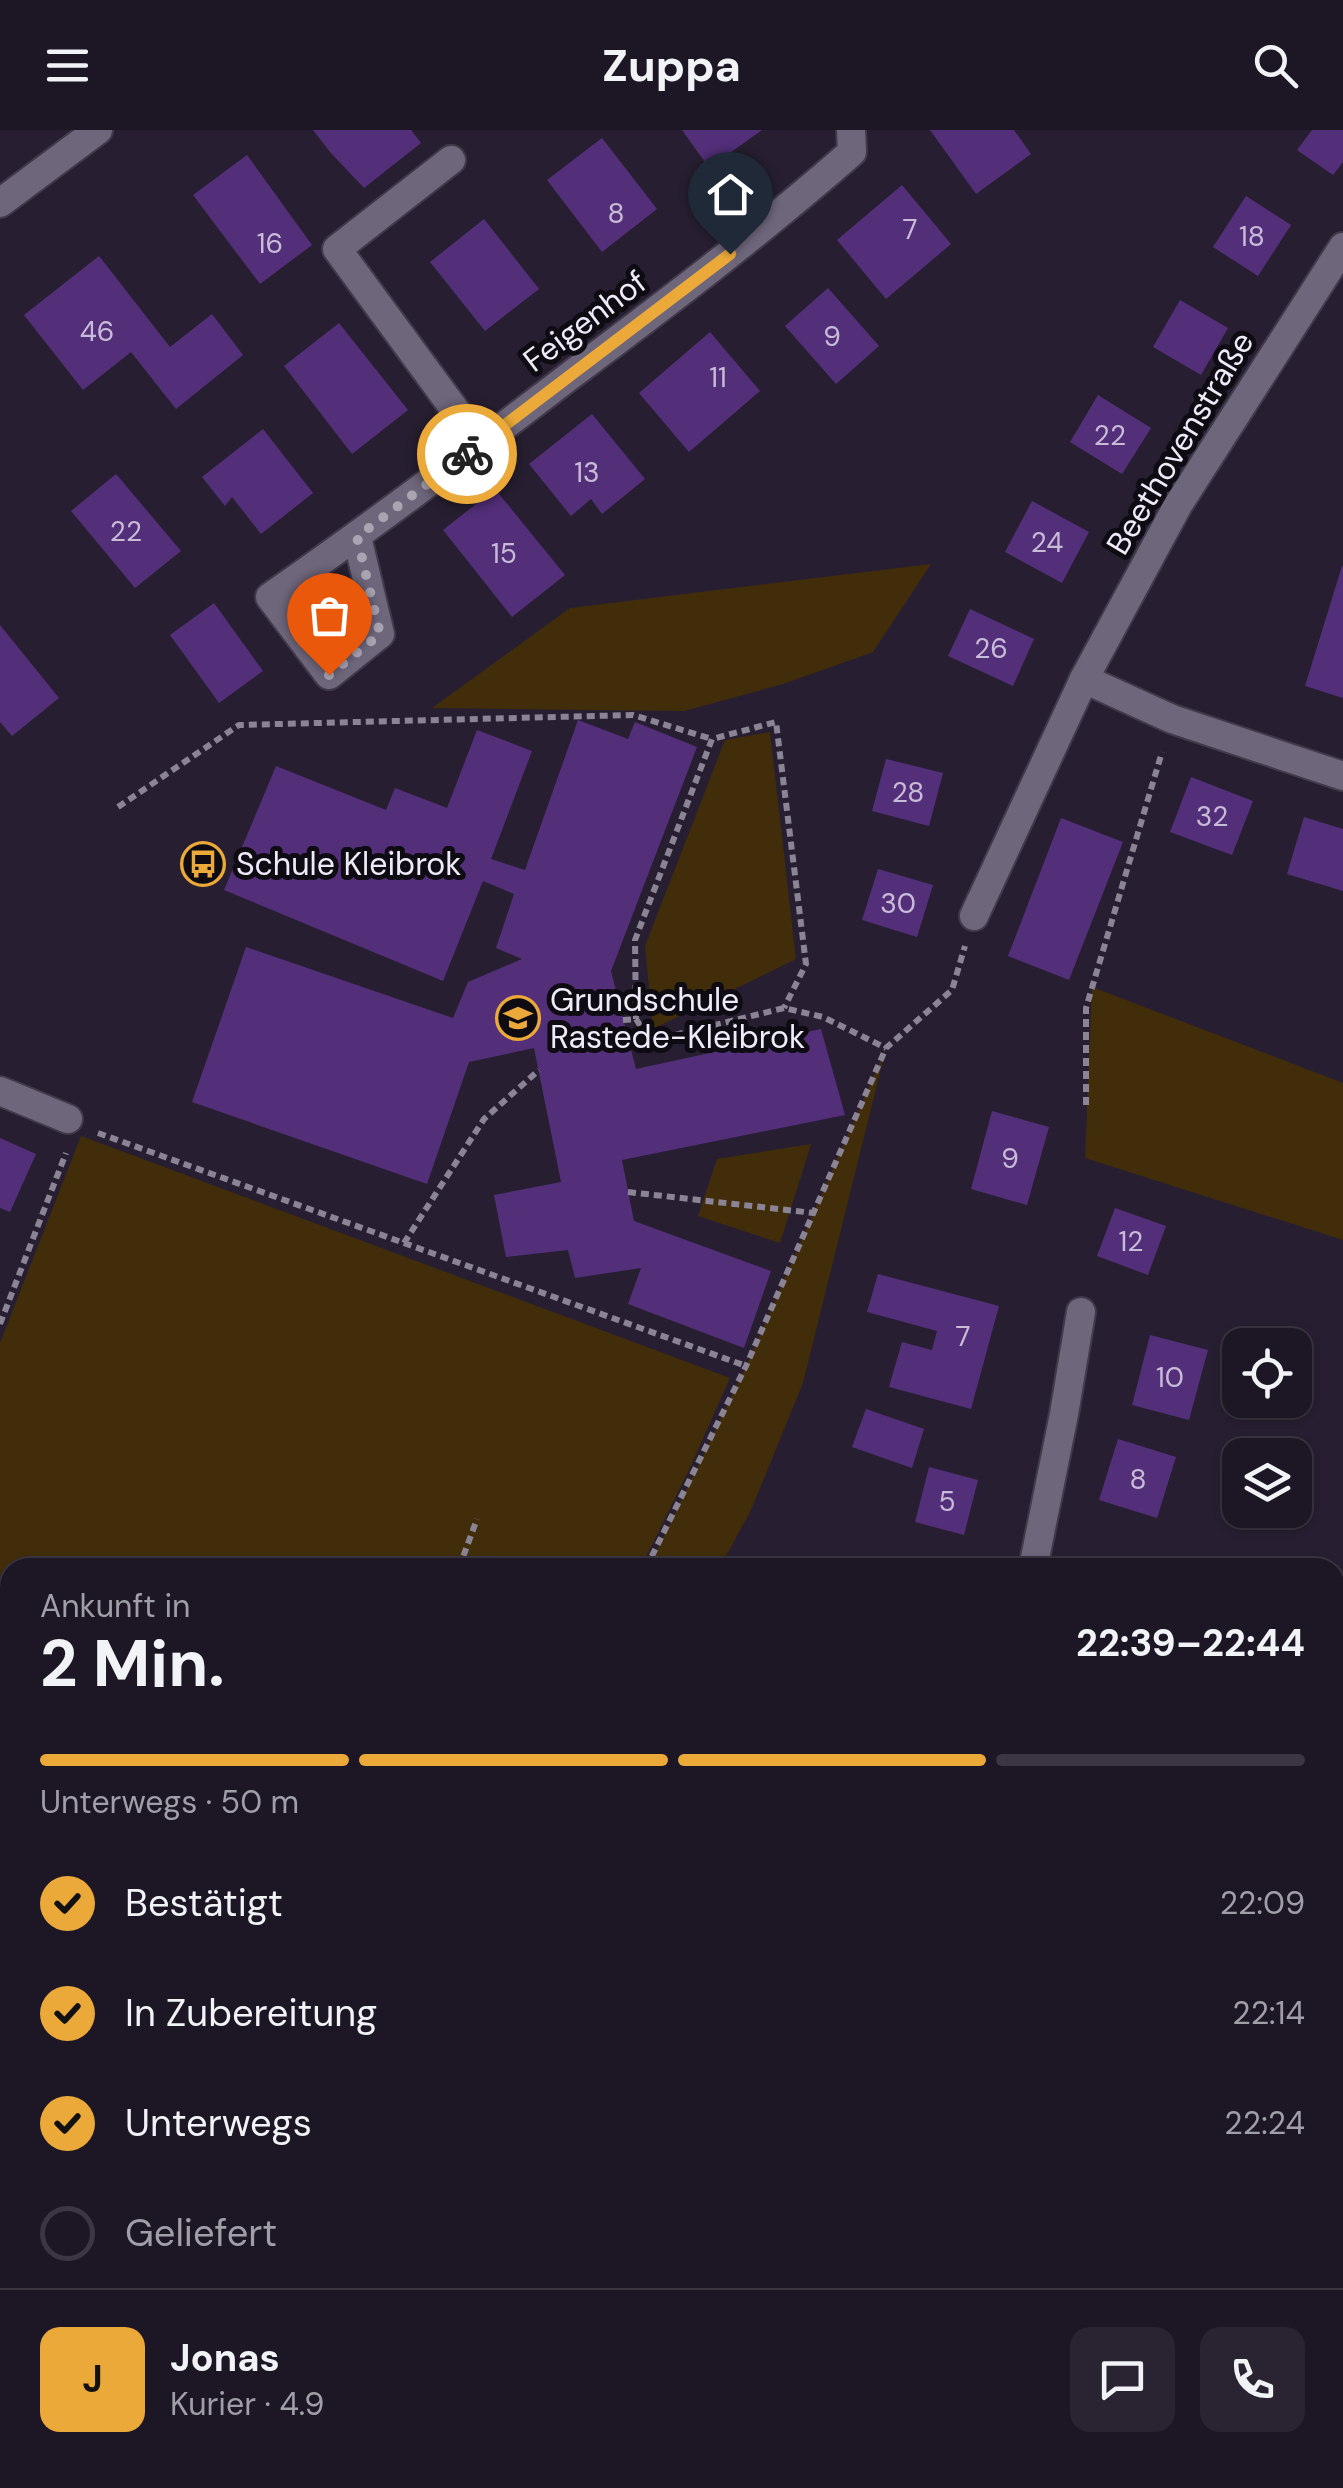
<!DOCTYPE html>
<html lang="de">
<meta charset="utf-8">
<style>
:root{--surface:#1d1725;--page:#2a2432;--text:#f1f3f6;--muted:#a09fa7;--line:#3b3642;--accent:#eba939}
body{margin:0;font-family:"DM Sans",sans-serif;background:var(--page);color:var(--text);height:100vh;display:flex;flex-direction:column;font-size:38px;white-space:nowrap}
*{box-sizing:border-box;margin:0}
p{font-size:32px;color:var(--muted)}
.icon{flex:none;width:55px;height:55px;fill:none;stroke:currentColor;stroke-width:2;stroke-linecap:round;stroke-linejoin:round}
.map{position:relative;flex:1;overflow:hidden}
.drawer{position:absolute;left:0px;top:1428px;width:1345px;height:932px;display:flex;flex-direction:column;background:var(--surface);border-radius:30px 30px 0 0;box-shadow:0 2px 8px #0004,0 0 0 2px var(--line)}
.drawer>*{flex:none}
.tools{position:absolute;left:1222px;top:1198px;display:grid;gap:20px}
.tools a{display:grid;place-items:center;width:90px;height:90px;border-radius:20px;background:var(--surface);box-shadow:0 2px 8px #0004,0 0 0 2px var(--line);font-size:50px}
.pin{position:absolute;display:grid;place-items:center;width:85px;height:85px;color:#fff;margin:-102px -42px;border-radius:50% 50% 50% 0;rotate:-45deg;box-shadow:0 0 10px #0007}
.pin .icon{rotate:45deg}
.courier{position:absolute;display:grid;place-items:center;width:100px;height:100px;margin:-50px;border:8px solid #eba939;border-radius:50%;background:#fff;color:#222;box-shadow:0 2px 12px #0007}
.summary em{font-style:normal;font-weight:700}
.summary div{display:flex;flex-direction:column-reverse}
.summary{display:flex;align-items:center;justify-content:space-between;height:170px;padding:0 40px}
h1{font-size:65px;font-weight:700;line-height:75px}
.bar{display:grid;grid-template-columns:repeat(4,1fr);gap:15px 10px;align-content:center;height:120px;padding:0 40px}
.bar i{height:12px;border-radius:8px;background:var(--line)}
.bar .current{background:var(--accent)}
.bar p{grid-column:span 4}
.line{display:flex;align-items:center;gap:25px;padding:0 40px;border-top:2px solid var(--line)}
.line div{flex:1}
.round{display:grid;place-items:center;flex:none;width:105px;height:105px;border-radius:20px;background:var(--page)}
ol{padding:0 40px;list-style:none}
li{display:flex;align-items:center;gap:30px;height:110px}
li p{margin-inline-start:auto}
li .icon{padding:10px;border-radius:50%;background:var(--accent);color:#111;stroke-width:4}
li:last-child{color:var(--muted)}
li i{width:55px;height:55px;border:5px solid var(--line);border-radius:50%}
header{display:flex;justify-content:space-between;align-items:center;height:130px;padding:0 40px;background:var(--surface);font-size:45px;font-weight:700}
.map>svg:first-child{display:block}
</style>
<header><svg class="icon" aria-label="menu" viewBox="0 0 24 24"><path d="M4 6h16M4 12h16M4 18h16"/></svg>Zuppa<svg class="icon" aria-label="search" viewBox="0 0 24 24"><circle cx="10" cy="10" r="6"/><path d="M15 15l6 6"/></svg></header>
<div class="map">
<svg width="1343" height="2358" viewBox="0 0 1343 2358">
<rect width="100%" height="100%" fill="#271f31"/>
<!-- green -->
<g fill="#412d0a">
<path d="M931,434L873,522L783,554L684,581L432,578L570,478Z"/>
<path d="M770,602L796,829L653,899L645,816L725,610Z"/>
<path d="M1092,857L1343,953V1110L1085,1028Z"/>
<path d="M886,918L803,1253L751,1380L720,1437H649L746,1236Z"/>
<path d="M81,1006L730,1248L688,1342L641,1437L10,1438V1728L0,1725V1213Z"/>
<path d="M811,1014L780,1113L698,1086L717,1029Z"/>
</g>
<!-- building -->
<g fill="#532f7a">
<path d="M313,0H411L421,13L364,58L330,22Z"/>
<path d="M682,0H762L709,38Z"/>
<path d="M930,0H1014L1031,24L976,64Z"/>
<path d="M1312,0H1343V32L1333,45L1297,20Z"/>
<path d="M602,8L657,79L602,122L547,50Z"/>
<path d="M247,25L312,115L260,154L193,65Z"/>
<path d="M902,55L951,114L886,169L837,110Z"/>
<path d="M1246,66L1291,95L1258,146L1213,117Z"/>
<path d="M484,89L539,159L485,201L430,132Z"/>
<path d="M99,126L170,217L212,184L243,225L176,279L131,222L83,260L24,185Z"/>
<path d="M828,158L879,216L836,254L785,196Z"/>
<path d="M1180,170L1228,198L1201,245L1153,217Z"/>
<path d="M339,193L408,280L352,324L284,236Z"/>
<path d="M710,202L760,261L689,322L639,263Z"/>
<path d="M1098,265L1151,298L1122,344L1070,312Z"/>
<path d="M592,284L645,349L602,384L591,369L571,386L529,334Z"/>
<path d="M263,299L313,363L261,404L232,367L225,376L202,347Z"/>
<path d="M116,344L181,421L135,458L71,381Z"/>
<path d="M495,359L565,445L512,487L443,400Z"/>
<path d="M1032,371L1089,402L1062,453L1005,422Z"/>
<path d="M1342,436H1343V568L1305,556Z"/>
<path d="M214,473L263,541L219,573L170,505Z"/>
<path d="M970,479L1034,509L1013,556L948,526Z"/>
<path d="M0,495L59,568L12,606L0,592Z"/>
<path d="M578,590L628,609L635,592L697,617L611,841L636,939L821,899L845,985L622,1030L634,1091L771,1141L744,1218L628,1174L641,1138L575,1148L568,1120L506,1127L494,1065L561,1052L534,918L469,932L427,1054L192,972L246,817L453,888L468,852L522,829L496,818L514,764L483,751L443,851L224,760L276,636L386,680L395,658L447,678L477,600L532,621L491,729L525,740Z"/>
<path d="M886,629L943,643L929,696L872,681Z"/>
<path d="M1191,647L1253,671L1232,725L1170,702Z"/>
<path d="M1304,687L1343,699V761L1287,744Z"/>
<path d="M1061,688L1123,712L1069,850L1008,826Z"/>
<path d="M878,739L933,755L917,807L862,790Z"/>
<path d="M992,981L1049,997L1027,1075L971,1059Z"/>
<path d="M0,1008L36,1024L10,1082L0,1078Z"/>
<path d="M1115,1078L1166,1096L1148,1145L1097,1126Z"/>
<path d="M878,1144L999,1176L971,1279L889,1257L902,1212L932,1220L937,1201L867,1182Z"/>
<path d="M1150,1205L1208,1220L1189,1290L1132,1275Z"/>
<path d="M866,1279L924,1299L912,1338L852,1317Z"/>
<path d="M1118,1309L1176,1327L1157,1388L1099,1370Z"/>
<path d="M929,1337L978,1350L964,1405L915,1392Z"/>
<path d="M0,2083L10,2091V2152L0,2144Z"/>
<path d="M18,2350H128L139,2358H13Z"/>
<path d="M477,2350H528L521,2358H487Z"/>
<path d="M685,2350H754L748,2358H697Z"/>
<path d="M903,2350H957L969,2358H897Z"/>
<path d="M1244,2350H1284L1277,2358H1253Z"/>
</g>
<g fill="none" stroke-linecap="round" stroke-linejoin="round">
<!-- minor casing -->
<g stroke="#413a4a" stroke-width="32">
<g id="minor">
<path d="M451,30L337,119L480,314"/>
<path d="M1343,117L1178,375L1084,549L1172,589L1343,646"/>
<path d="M357,407L380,504L329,545L270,467C372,396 472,321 571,245C667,173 762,101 852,22L851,0"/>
<path d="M974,786L1084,549"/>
<path d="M0,961L68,989"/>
<path d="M1033,1438L1064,1284L1081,1182"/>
<path d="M1335,1932L1343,1935"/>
<path d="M0,2283L10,2270"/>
<path d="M822,2358L828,2350"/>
</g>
</g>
<!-- tertiary casing -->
<g stroke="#413a4a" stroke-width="32">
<path id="tertiary" d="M0,73L98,0"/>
</g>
<!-- path -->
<g stroke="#8b8494" stroke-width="6" stroke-dasharray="8 5" stroke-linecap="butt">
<path d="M118,677L239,595L633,585L712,609"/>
<path d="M636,889L635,810L712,609L776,592L806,834L784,878"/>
<path d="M623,890L636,889L650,911L784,878L823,887L886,918"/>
<path d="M1086,975V878L1162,622"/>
<path d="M98,1003L746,1236"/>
<path d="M628,1062L814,1083"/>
<path d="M404,1113L484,989L539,940"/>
<path d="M0,1194L66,1023"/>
<path d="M459,1438L477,1389"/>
<path d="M646,1438L746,1236L886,918L952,860L965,816"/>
</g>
<!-- minor -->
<use href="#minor" stroke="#6e667b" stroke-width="28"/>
<!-- tertiary -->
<use href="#tertiary" stroke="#6e667b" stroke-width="28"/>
</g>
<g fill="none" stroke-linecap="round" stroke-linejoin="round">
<!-- done -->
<path stroke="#a9a3b2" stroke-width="10" stroke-dasharray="0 18" d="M329,545L380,504L357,407L467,324"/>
<!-- route -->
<path stroke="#eba939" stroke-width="12" d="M467,324L730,124"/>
</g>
<!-- icons -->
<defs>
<g id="bus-ring" transform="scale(2.25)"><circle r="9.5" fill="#0e0b13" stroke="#eba939" stroke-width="1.5"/><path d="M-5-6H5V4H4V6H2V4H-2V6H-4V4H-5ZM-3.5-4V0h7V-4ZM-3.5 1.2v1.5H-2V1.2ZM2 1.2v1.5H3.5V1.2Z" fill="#eba939"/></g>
<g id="school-ring" transform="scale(2.25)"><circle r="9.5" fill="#0e0b13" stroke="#eba939" stroke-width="1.5"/><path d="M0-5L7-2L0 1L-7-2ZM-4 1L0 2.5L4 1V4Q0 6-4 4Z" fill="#eba939"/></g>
</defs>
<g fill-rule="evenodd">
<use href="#bus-ring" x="203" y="734"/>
<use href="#school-ring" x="518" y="888"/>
</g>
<g text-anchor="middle" stroke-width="10" stroke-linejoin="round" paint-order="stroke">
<!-- number labels -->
<g font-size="28" fill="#c8bbd8">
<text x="616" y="93">8</text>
<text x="910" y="109">7</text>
<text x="1252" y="116">18</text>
<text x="270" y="123">16</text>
<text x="97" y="211">46</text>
<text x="832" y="216">9</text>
<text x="718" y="257">11</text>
<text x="1110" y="315">22</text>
<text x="587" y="352">13</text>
<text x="126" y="411">22</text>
<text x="1047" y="422">24</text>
<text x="504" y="433">15</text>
<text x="991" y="528">26</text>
<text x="908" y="672">28</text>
<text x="1212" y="696">32</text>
<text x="898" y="783">30</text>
<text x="1010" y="1038">9</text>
<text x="1131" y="1121">12</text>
<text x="963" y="1216">7</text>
<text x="1170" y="1257">10</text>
<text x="1138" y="1359">8</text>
<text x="947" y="1381">5</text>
</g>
<!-- street labels -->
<g font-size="32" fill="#efeaf7" stroke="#0e0b13">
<text transform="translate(585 191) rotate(-37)" y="11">Feigenhof</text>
<text transform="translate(1180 313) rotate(-59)" y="11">Beethovenstraße</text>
</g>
<!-- poi labels -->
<g font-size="32" fill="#efeaf7" stroke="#0e0b13" text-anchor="start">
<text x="236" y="745">Schule Kleibrok</text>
<text x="550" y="881">Grundschule<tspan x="550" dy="37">Rastede-Kleibrok</tspan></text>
</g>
</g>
</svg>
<div class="tools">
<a><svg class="icon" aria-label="locate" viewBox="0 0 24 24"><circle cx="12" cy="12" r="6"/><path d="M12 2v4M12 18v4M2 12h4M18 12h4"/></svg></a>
<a><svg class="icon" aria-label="layers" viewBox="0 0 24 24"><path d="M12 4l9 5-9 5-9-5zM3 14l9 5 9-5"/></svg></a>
</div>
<div class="pin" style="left:329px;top:545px;background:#ea580c"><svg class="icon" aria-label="bag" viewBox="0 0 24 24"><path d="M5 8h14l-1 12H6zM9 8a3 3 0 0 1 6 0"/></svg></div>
<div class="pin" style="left:730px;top:124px;background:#1f2937"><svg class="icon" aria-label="home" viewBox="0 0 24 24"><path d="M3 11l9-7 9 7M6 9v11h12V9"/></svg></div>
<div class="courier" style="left:467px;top:324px"><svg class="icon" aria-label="bike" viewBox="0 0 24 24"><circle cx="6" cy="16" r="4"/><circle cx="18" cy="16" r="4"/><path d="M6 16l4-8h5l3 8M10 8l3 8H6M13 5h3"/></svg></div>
<section class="drawer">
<div class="summary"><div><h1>2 Min.</h1><p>Ankunft in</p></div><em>22:39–22:44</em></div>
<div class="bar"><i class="current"></i><i class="current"></i><i class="current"></i><i></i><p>Unterwegs · 50 m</p></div>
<ol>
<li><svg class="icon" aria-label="check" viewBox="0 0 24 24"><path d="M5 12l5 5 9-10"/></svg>Bestätigt<p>22:09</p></li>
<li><svg class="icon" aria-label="check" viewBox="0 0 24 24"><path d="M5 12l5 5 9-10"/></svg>In Zubereitung<p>22:14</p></li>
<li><svg class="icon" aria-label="check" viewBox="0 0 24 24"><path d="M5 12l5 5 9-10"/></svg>Unterwegs<p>22:24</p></li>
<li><i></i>Geliefert</li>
</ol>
<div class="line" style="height:180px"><b class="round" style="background:var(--accent);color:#111">J</b><div><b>Jonas</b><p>Kurier · 4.9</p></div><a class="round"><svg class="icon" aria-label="chat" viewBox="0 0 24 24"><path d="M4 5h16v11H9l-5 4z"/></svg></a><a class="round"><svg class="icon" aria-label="phone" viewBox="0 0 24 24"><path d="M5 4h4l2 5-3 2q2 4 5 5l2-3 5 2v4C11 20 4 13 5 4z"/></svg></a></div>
</section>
</div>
